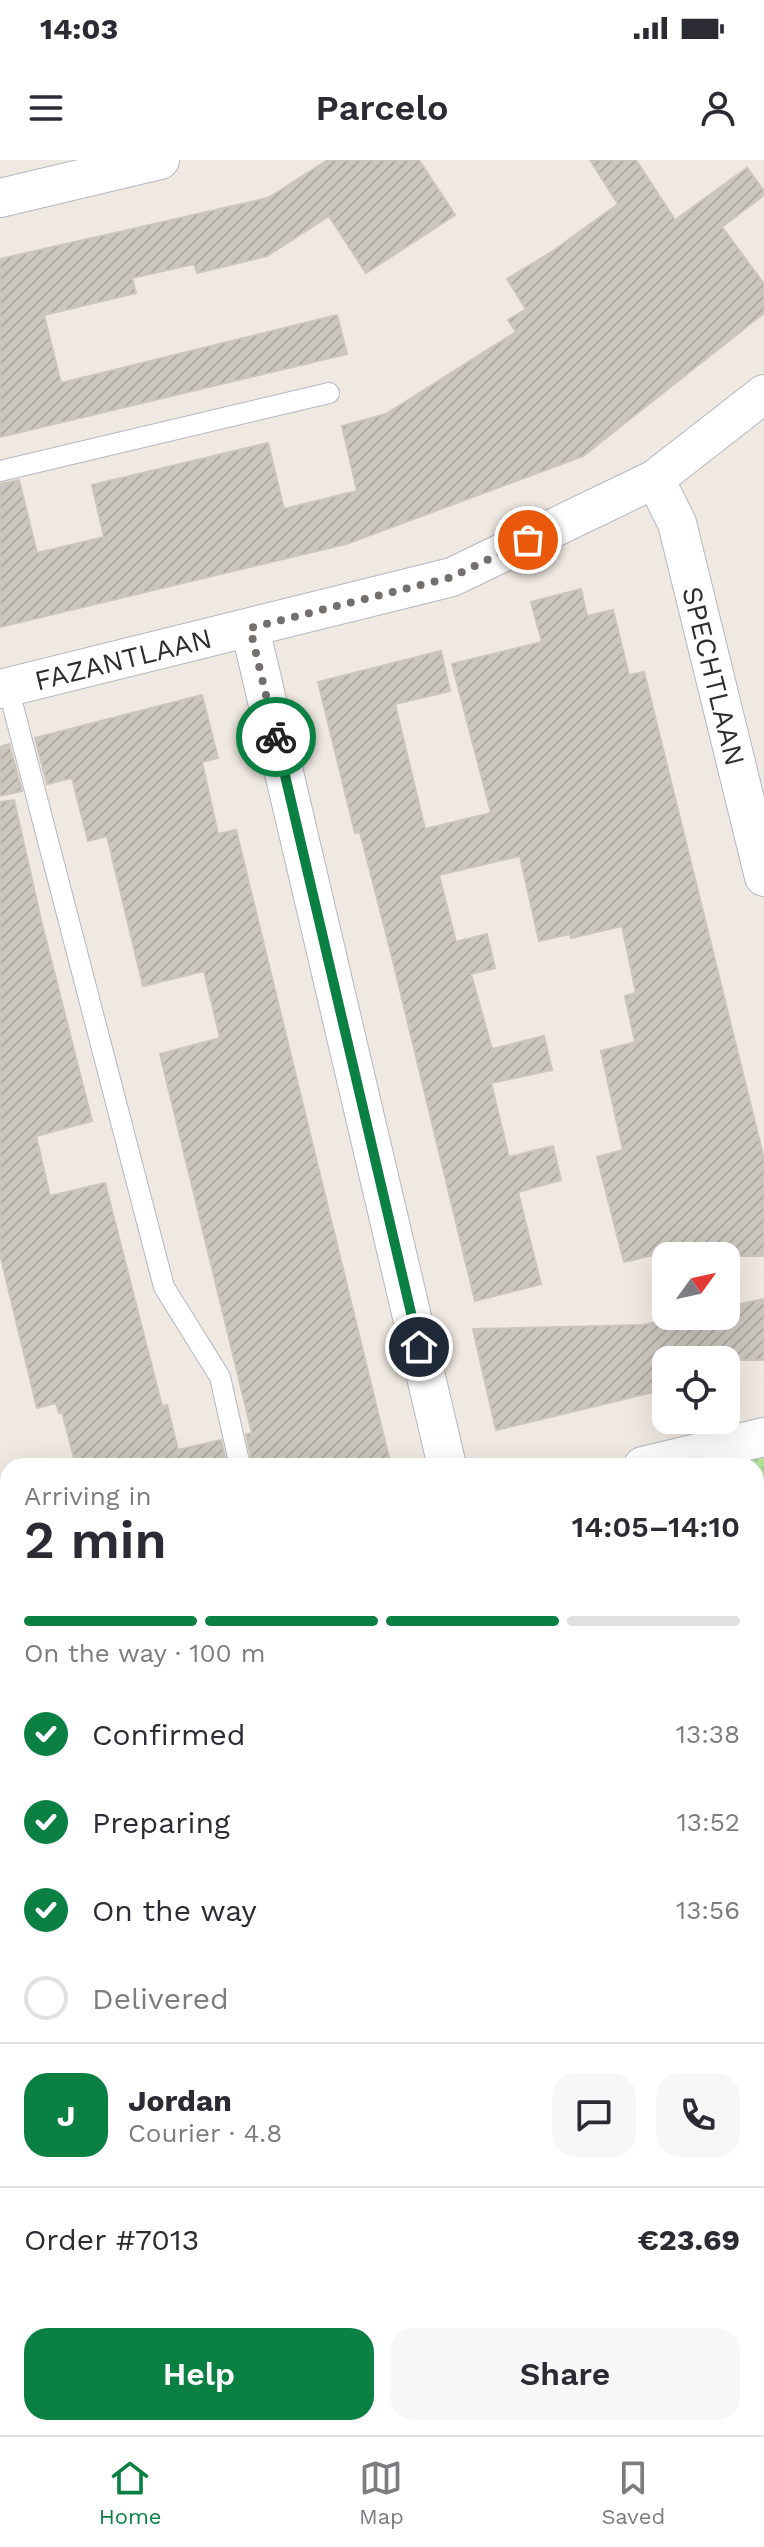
<!DOCTYPE html>
<meta charset="utf-8">
<style>
:root{--surface:#fff;--page:#f7f7f7;--text:#2b2b33;--muted:#7c7c81;--line:#e1e1e2;--accent:#0b8043}
body{margin:0;font-family:"Work Sans",sans-serif;background:var(--page);color:var(--text);height:100vh;display:flex;flex-direction:column;font-size:30px;white-space:nowrap}
*{box-sizing:border-box;margin:0}
p{font-size:26px;color:var(--muted)}
.icon{flex:none;width:44px;height:44px;fill:none;stroke:currentColor;stroke-width:2;stroke-linecap:round;stroke-linejoin:round}
.map{position:relative;flex:1;overflow:hidden}
.sheet{position:absolute;left:0px;top:1298px;width:764px;height:978px;display:flex;flex-direction:column;background:var(--surface);border-radius:24px 24px 0 0;box-shadow:0 8px 32px #0002}
.sheet>*{flex:none}
.needle{width:52px;rotate:57deg}
.buttons{position:absolute;left:652px;top:1082px;display:grid;gap:16px}
.buttons a{display:grid;place-items:center;width:88px;height:88px;border-radius:16px;background:var(--surface);box-shadow:0 8px 32px #0002;font-size:40px}
.pin{position:absolute;display:grid;place-items:center;width:68px;height:68px;color:#fff;margin:-34px;border:4px solid #fff;border-radius:50%;box-shadow:0 2px 8px #0007}
.courier{position:absolute;display:grid;place-items:center;width:80px;height:80px;margin:-40px;border:6px solid #0b8043;border-radius:50%;background:#fff;color:#222;box-shadow:0 2px 10px #0007}
.head em{font-style:normal;font-weight:600}
.head div{display:flex;flex-direction:column-reverse}
.head{display:flex;align-items:center;justify-content:space-between;height:136px;padding:0 24px}
h1{font-size:52px;font-weight:600;line-height:60px}
.bar{display:grid;grid-template-columns:repeat(4,1fr);gap:12px 8px;align-content:center;height:96px;padding:0 24px}
.bar i{height:10px;border-radius:6px;background:var(--line)}
.bar .current{background:var(--accent)}
.bar p{grid-column:span 4}
.line{display:flex;align-items:center;gap:20px;padding:0 24px;border-top:2px solid var(--line)}
.line div{flex:1}
.round{display:grid;place-items:center;flex:none;width:84px;height:84px;border-radius:24px;background:var(--page)}
ol{padding:0 24px;list-style:none}
li{display:flex;align-items:center;gap:24px;height:88px}
li p{margin-inline-start:auto}
li .icon{padding:8px;border-radius:50%;background:var(--accent);color:#fff;stroke-width:4}
li:last-child{color:var(--muted)}
li i{width:44px;height:44px;border:4px solid var(--line);border-radius:50%}
.cta{display:flex;gap:16px;margin-top:auto;padding:16px 24px}
.cta a{flex:1;height:92px;border-radius:24px;background:var(--accent);color:#fff;font-size:32px;font-weight:600;line-height:92px;text-align:center}
.cta a+a{background:var(--page);color:var(--text)}
.status{display:flex;justify-content:space-between;align-items:center;height:56px;padding:0 40px;background:var(--surface);direction:ltr}
.status svg{height:22px;fill:currentColor}
header{display:flex;justify-content:space-between;align-items:center;height:104px;padding:0 24px;background:var(--surface);font-size:36px;font-weight:600}
.menu{display:flex;justify-content:space-around;align-items:center;height:112px;border-top:2px solid var(--line);background:var(--surface);font-size:22px;color:var(--muted)}
.menu a{display:grid;justify-items:center;gap:4px}
.menu .current{color:var(--accent)}
.map>svg:first-child{display:block}
</style>
<div class="status"><b>14:03</b><svg viewBox="0 0 49 12"><path d="M0 12V9h3v3zM5 12V6h3v6zM10 12V3h3v9zM15 12V0h3v12zM26 1h20v11H26zM47 4h2v5h-2z"/></svg></div>
<header><svg class="icon" aria-label="menu" viewBox="0 0 24 24"><path d="M4 6h16M4 12h16M4 18h16"/></svg>Parcelo<svg class="icon" aria-label="person" viewBox="0 0 24 24"><circle cx="12" cy="8" r="4"/><path d="M4 21q1-7 8-7t8 7"/></svg></header>
<div class="map">
<svg width="764" height="2275" viewBox="0 0 764 2275">
<defs>
<pattern id="grass-dots" width="8" height="8" patternUnits="userSpaceOnUse" patternTransform="scale(2)"><rect width="8" height="8" fill="#b6e59e"/><path d="M2 2h.1M6 6h.1" fill="none" stroke="#9dc588" stroke-width="1.8" stroke-linecap="round"/></pattern>
<pattern id="building-hatch" width="6" height="6" patternUnits="userSpaceOnUse" patternTransform="scale(2)"><rect width="6" height="6" fill="#cbc7bf"/><path d="M-1 1l2-2M0 6l6-6M5 7l2-2" fill="none" stroke="#afaba4"/></pattern>
</defs>
<rect width="100%" height="100%" fill="#efe9e1"/>
<!-- grass -->
<g fill="url(#grass-dots)">
<path d="M764,1289V1441L756,1444V1306H694Z"/>
<path d="M8,1475V1655L0,1654V1478Z"/>
</g>
<!-- building -->
<g fill="url(#building-hatch)" stroke="#cbc5ba" stroke-width="2">
<path d="M328,0H419L455,55L366,113L329,56L267,96L197,113L194,104L132,118L136,133L44,155L61,223L337,155L347,194L0,277V99L268,38Z"/>
<path d="M590,0H636L675,60L747,8L764,31V35L722,67L764,124V153L583,296L346,384L0,467V324L19,320L37,393L104,377L92,325L268,283L284,349L357,331L342,266L386,254L516,172L508,160L526,149L507,119L553,91L618,44Z"/>
<path d="M581,429L587,456L613,450L629,515L644,512L764,999V1096H649L624,1102L597,997L623,990L601,891L635,882L625,836L636,833L622,766L571,778L570,774L539,781L520,696L439,715L456,782L487,774L495,808L471,814L492,889L544,876L552,910L491,923L509,997L553,986L561,1020L518,1032L541,1124L475,1141L392,797L360,672L355,673L318,522L441,491L450,531L395,544L425,669L491,653L452,504L542,482L531,442Z"/>
<path d="M202,535L218,598L202,602L218,674L236,670L391,1306H253L246,1274L252,1273L160,894L220,878L204,811L143,826L107,676L88,681L72,618L47,624L35,578Z"/>
<path d="M9,584L22,631L0,636V587Z"/>
<path d="M14,640L41,760L92,961L36,976L50,1036L105,1023L162,1246L167,1245L178,1290L221,1280L227,1306H76L62,1252L59,1253L56,1243L37,1248L0,1094V642Z"/>
<path d="M764,1139V1200H666V1229L496,1270L473,1169L643,1165L682,1156H726V1147Z"/>
</g>
<g fill="none" stroke-linecap="round" stroke-linejoin="round">
<!-- service casing -->
<g stroke="#b4b7c1" stroke-width="22">
<g id="service">
<path d="M0,311L329,233"/>
<path d="M8,527L164,1127L220,1217L240,1306"/>
</g>
</g>
<!-- minor casing -->
<g stroke="#b4b7c1" stroke-width="40">
<g id="minor">
<path d="M0,38L160,0"/>
<path d="M655,319L677,363L764,717"/>
<path d="M250,468L447,1306"/>
<path d="M0,529L452,417L655,319L764,234"/>
<path d="M643,1306L764,1277"/>
<path d="M0,1356L8,1388"/>
<path d="M0,1465L8,1461"/>
<path d="M756,1637L764,1635"/>
<path d="M433,2268L435,2275"/>
<path d="M739,2268L741,2275"/>
<path d="M149,2275L178,2268"/>
</g>
</g>
<!-- path -->
<g stroke="#c9c9c9" stroke-width="5" stroke-dasharray="6 4" stroke-linecap="butt">
<path d="M756,1425L764,1422"/>
<path d="M0,1513L8,1509"/>
<path d="M756,1585L764,1583"/>
<path d="M0,1973L8,2013"/>
<path d="M756,2142L764,2141"/>
<path d="M0,2260L8,2258"/>
<path d="M71,2268L73,2275"/>
</g>
<!-- service -->
<use href="#service" stroke="#fff" stroke-width="20"/>
<!-- minor -->
<use href="#minor" stroke="#fff" stroke-width="38"/>
</g>
<g fill="none" stroke-linecap="round" stroke-linejoin="round">
<!-- done -->
<path stroke="#726f6d" stroke-width="8" stroke-dasharray="0 14.4" d="M276,577L250,468L452,417L528,380"/>
<!-- route -->
<path stroke="#0b8043" stroke-width="10" d="M276,577L419,1187"/>
</g>
<g text-anchor="middle" stroke-width="8" stroke-linejoin="round" paint-order="stroke">
<!-- street labels -->
<g font-size="28" fill="#2e2e2e" stroke="#fff">
<text transform="translate(123 499) rotate(-14)" y="10">FAZANTLAAN</text>
<text transform="translate(714 516) rotate(76)" y="10">SPECHTLAAN</text>
</g>
</g>
</svg>
<div class="buttons">
<a><svg class="needle" viewBox="-14 -14 28 28"><path d="M0-13l5 13h-10z" fill="#e53935"/><path d="M0 13l5-13h-10z" fill="#7c7c81"/></svg></a>
<a><svg class="icon" aria-label="locate" viewBox="0 0 24 24"><circle cx="12" cy="12" r="6"/><path d="M12 2v4M12 18v4M2 12h4M18 12h4"/></svg></a>
</div>
<div class="pin" style="left:528px;top:380px;background:#ea580c"><svg class="icon" aria-label="bag" viewBox="0 0 24 24"><path d="M5 8h14l-1 12H6zM9 8a3 3 0 0 1 6 0"/></svg></div>
<div class="pin" style="left:419px;top:1187px;background:#1f2937"><svg class="icon" aria-label="home" viewBox="0 0 24 24"><path d="M3 11l9-7 9 7M6 9v11h12V9"/></svg></div>
<div class="courier" style="left:276px;top:577px"><svg class="icon" aria-label="bike" viewBox="0 0 24 24"><circle cx="6" cy="16" r="4"/><circle cx="18" cy="16" r="4"/><path d="M6 16l4-8h5l3 8M10 8l3 8H6M13 5h3"/></svg></div>
<section class="sheet">
<div class="head"><div><h1>2 min</h1><p>Arriving in</p></div><em>14:05–14:10</em></div>
<div class="bar"><i class="current"></i><i class="current"></i><i class="current"></i><i></i><p>On the way · 100 m</p></div>
<ol>
<li><svg class="icon" aria-label="check" viewBox="0 0 24 24"><path d="M5 12l5 5 9-10"/></svg>Confirmed<p>13:38</p></li>
<li><svg class="icon" aria-label="check" viewBox="0 0 24 24"><path d="M5 12l5 5 9-10"/></svg>Preparing<p>13:52</p></li>
<li><svg class="icon" aria-label="check" viewBox="0 0 24 24"><path d="M5 12l5 5 9-10"/></svg>On the way<p>13:56</p></li>
<li><i></i>Delivered</li>
</ol>
<div class="line" style="height:144px"><b class="round" style="background:var(--accent);color:#fff">J</b><div><b>Jordan</b><p>Courier · 4.8</p></div><a class="round"><svg class="icon" aria-label="chat" viewBox="0 0 24 24"><path d="M4 5h16v11H9l-5 4z"/></svg></a><a class="round"><svg class="icon" aria-label="phone" viewBox="0 0 24 24"><path d="M5 4h4l2 5-3 2q2 4 5 5l2-3 5 2v4C11 20 4 13 5 4z"/></svg></a></div>
<div class="line" style="height:104px"><div>Order #7013</div><b>€23.69</b></div>
<div class="cta"><a>Help</a><a>Share</a></div>
</section>
</div>
<nav class="menu">
<a class="current"><svg class="icon" aria-label="home" viewBox="0 0 24 24"><path d="M3 11l9-7 9 7M6 9v11h12V9"/></svg>Home</a>
<a><svg class="icon" aria-label="map" viewBox="0 0 24 24"><path d="M3 6l6-2 6 2 6-2v14l-6 2-6-2-6 2zM9 4v14M15 6v14"/></svg>Map</a>
<a><svg class="icon" aria-label="saved" viewBox="0 0 24 24"><path d="M7 4h10v16l-5-4-5 4z"/></svg>Saved</a>
</nav>
